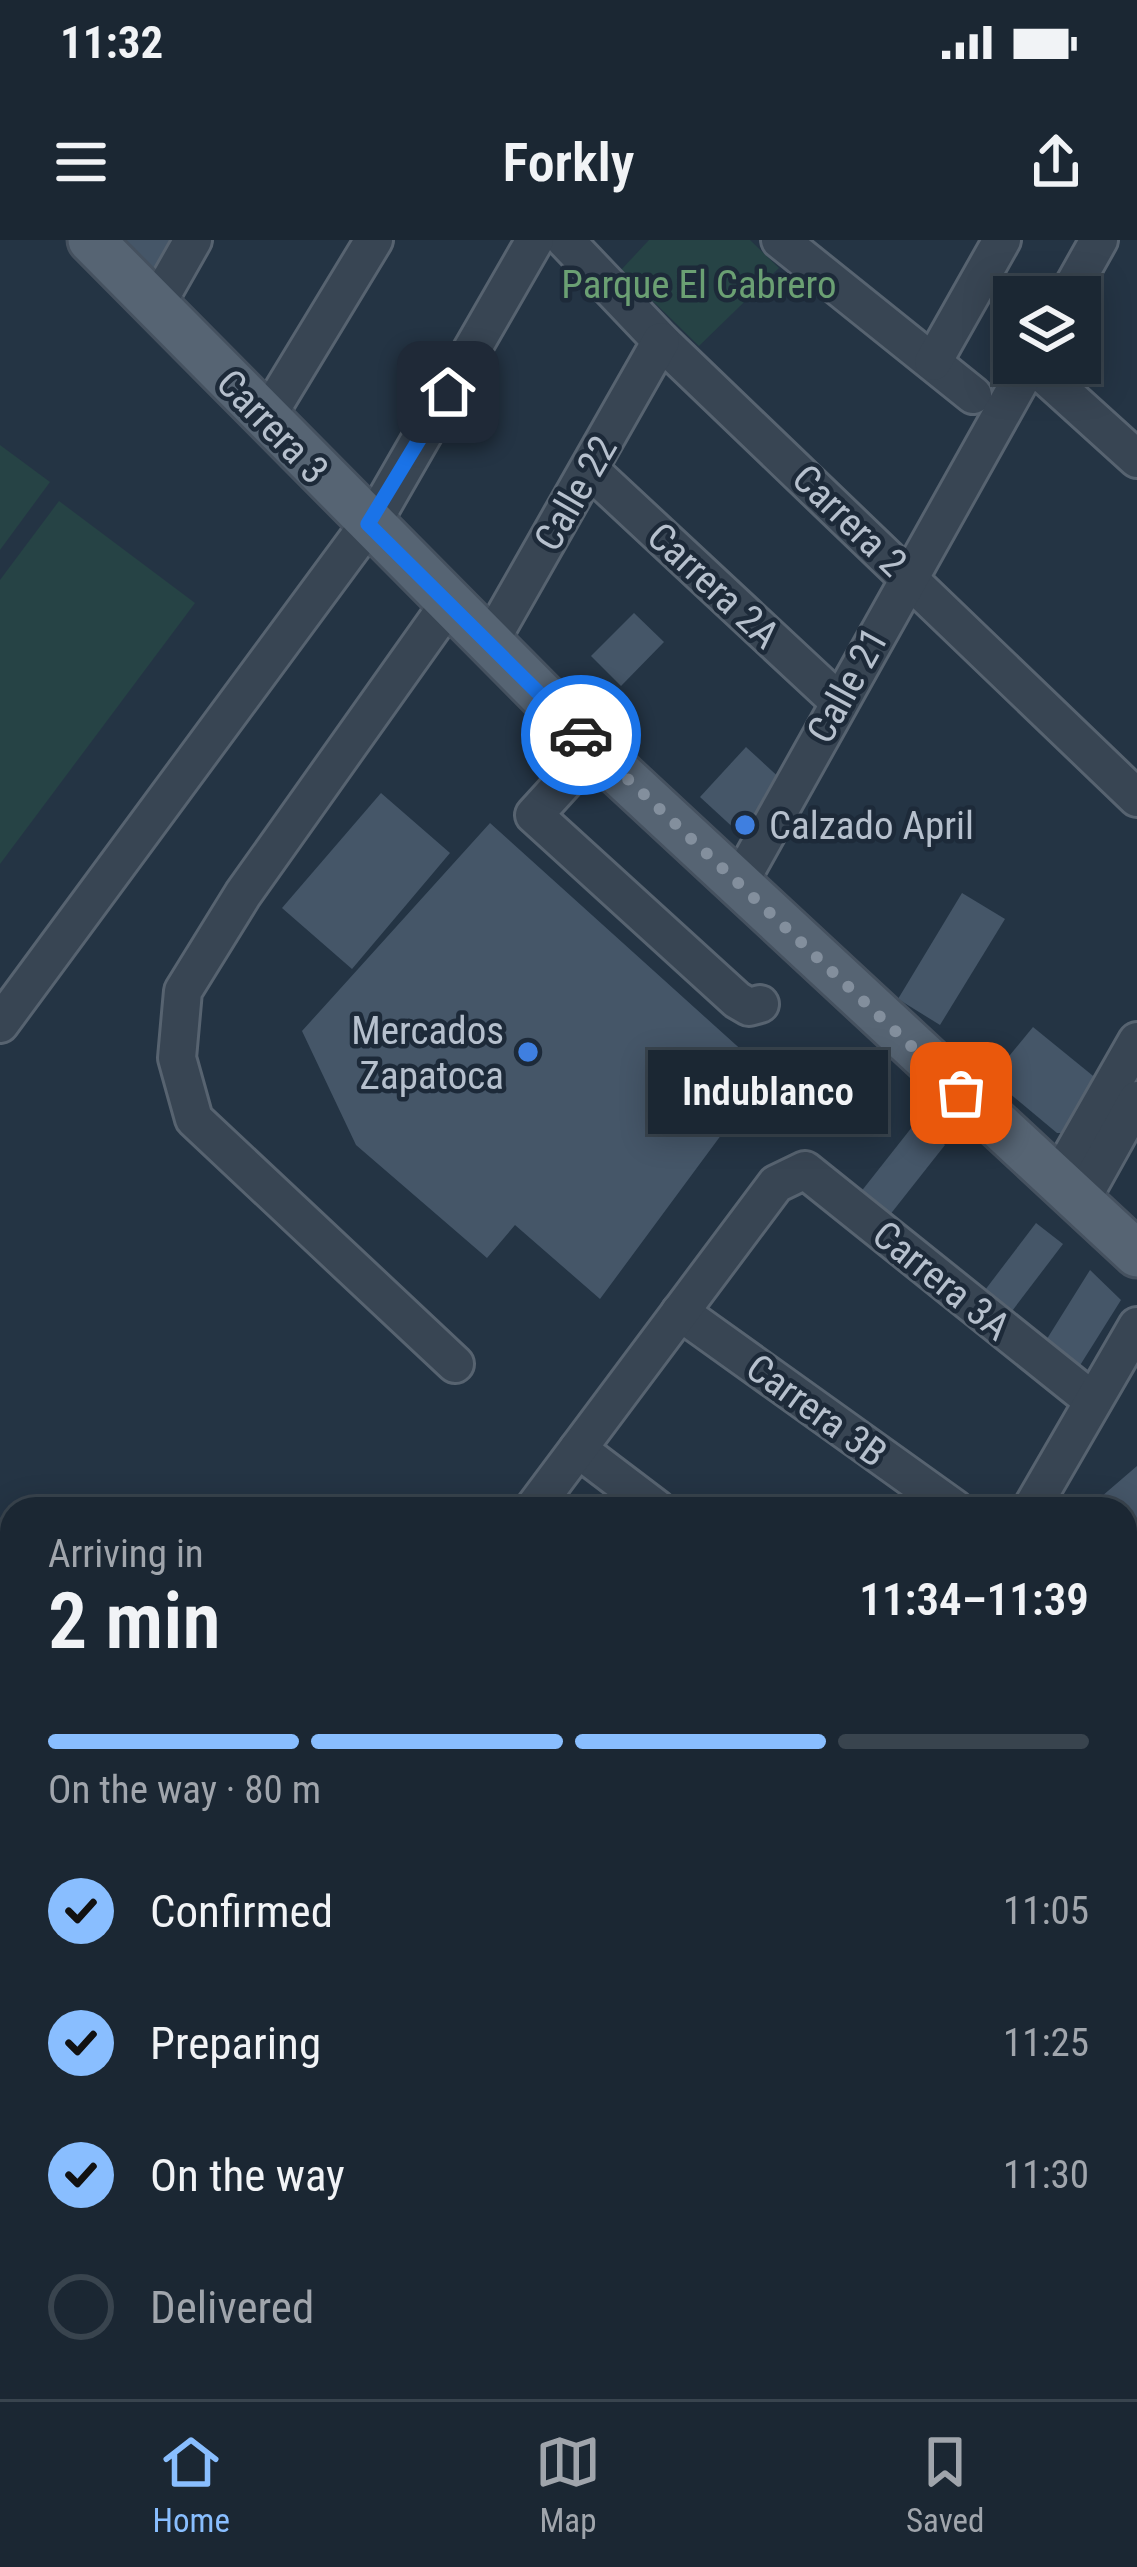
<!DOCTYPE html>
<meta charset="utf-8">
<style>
:root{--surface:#1b2733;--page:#242f3b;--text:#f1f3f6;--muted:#a0a5ac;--line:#39444e;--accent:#89beff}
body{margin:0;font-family:"Roboto Condensed",sans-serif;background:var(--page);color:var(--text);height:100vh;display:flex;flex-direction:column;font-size:45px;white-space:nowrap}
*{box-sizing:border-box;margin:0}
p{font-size:39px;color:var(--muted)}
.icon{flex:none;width:66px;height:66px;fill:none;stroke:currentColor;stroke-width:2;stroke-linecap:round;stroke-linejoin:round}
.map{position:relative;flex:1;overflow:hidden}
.sheet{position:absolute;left:0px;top:1257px;width:1137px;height:903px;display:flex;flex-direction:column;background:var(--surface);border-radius:36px 36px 0 0;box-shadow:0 6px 30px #0003,0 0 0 3px var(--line)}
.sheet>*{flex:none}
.buttons{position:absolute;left:993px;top:36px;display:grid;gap:24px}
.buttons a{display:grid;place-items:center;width:108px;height:108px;border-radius:0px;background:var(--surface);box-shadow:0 6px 30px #0003,0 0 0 3px var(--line);font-size:60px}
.pin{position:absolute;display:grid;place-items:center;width:102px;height:102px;color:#fff;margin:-51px;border-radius:24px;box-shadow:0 6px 18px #0006}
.courier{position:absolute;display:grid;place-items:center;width:120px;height:120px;margin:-60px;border:9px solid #1a73e8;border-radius:50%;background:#fff;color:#222;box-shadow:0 3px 15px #0007}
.bubble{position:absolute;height:84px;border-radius:0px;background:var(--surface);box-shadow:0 6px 30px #0003,0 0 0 3px var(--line);font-size:39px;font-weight:600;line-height:84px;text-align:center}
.overview em{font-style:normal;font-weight:600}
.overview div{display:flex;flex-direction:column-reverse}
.overview{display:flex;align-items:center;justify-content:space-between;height:204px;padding:0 48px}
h1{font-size:78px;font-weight:600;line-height:90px}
.bar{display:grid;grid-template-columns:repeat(4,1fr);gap:18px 12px;align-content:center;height:144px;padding:0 48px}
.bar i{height:15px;border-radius:9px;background:var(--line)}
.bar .selected{background:var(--accent)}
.bar p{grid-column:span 4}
ol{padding:0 48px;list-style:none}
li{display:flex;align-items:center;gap:36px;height:132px}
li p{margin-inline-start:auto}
li .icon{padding:12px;border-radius:50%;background:var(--accent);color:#111;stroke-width:4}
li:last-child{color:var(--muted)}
li i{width:66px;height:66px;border:6px solid var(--line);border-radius:50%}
.status{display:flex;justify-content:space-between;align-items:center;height:84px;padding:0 60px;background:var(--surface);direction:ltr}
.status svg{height:33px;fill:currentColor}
header{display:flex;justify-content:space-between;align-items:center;height:156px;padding:0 48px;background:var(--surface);font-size:54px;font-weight:600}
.tabs{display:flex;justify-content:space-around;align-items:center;height:168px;border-top:3px solid var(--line);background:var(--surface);font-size:33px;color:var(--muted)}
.tabs a{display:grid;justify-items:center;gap:6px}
.tabs .selected{color:var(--accent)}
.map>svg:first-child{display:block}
</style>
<div class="status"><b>11:32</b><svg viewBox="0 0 49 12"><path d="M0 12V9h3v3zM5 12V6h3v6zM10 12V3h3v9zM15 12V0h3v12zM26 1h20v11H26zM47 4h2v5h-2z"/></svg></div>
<header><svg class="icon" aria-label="menu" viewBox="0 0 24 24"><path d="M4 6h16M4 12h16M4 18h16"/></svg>Forkly<svg class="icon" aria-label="share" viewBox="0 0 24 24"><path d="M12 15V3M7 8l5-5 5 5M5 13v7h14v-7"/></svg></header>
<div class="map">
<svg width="1137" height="2159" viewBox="0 0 1137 2159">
<rect width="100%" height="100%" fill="#243444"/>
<!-- green -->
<g fill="#264345">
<path d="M649,0H750L779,28L699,106L621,30Z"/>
<path d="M0,205L50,242L0,310Z"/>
<path d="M59,261L195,363L0,624V340Z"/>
<path d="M33,2148H125L119,2159H27Z"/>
</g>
<!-- building -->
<g fill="#455668">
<path d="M126,0H175L159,35Z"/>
<path d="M634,373L664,402L621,446L591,416Z"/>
<path d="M746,507L784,542L751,604L700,557Z"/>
<path d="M381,553L450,613L352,729L282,668Z"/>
<path d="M490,583L767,833L600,1059L515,985L487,1018L356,905L302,791Z"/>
<path d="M962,653L1005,679L940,785L898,759Z"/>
<path d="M1033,787L1103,844L1071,893H1057L991,838Z"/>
<path d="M916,882L945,905L889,976L860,953Z"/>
<path d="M1036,983L1063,1004L1009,1075L982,1054Z"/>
<path d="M1090,1030L1121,1060L1079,1127L1045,1102Z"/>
<path d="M1137,1226V1452L1125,1438V1269H1087Z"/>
</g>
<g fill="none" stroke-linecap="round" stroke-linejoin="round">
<!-- minor casing -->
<g stroke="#576370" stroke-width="42">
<g id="minor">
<path d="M565,0L661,101L1137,558"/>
<path d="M780,0L973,155"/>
<path d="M1067,57L1099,0"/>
<path d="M155,67L193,0"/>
<path d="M933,122L1002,0"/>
<path d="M1031,123L1137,219"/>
<path d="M266,178L374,0"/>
<path d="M589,229L838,461"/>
<path d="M448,365L243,654L183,751L177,818L194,879L455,1124"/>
<path d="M488,405L661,101"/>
<path d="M595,508L534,575L737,760L749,767L760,764"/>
<path d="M739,643L1030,123"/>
<path d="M0,784L382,266L535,0"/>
<path d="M1056,943L1137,801"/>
<path d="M1079,964L1137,860"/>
<path d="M680,1072L955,1269"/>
<path d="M578,1209L657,1269"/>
<path d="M533,1269L776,944L805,930L1093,1161"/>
<path d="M1031,1269L1137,1086"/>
<path d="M1125,1513L1137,1523"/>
<path d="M1125,1766L1137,1753"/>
<path d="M1125,2030L1137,2012"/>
<path d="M608,2148L623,2159"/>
<path d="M522,2159L528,2148"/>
<path d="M756,2159L766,2148"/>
<path d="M993,2159L1004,2148"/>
<path d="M1035,2159L1043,2148"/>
</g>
</g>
<!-- major casing -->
<g stroke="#45515f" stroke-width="51">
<path id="major" d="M91,0L617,531L1137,1014"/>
</g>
<!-- minor -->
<use href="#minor" stroke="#384553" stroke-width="36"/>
<!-- major -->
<use href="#major" stroke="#566473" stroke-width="45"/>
</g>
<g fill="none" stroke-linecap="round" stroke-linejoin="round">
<!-- done -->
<path stroke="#838f9d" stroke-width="12" stroke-dasharray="0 21.6" d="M581,495L961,853"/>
<!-- route -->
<path stroke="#1a73e8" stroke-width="15" d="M448,152L368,284L581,495"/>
</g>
<!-- markers -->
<g fill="#3f7fe0" stroke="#1d2a39" stroke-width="4.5">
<circle cx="745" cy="585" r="12"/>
<circle cx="528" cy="812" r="12"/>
</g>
<g text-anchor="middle" stroke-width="9" stroke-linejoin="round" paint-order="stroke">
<!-- park labels -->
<g font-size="39" fill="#6ba073" stroke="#1d2a39">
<text x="699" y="58">Parque El Cabrero</text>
</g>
<!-- street labels -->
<g font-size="39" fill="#b6c0cd" stroke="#1d2a39">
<text transform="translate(273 186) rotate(46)" y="14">Carrera 3</text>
<text transform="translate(575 253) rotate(-60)" y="14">Calle 22</text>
<text transform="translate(850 280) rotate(44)" y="14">Carrera 2</text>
<text transform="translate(714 345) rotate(43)" y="14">Carrera 2A</text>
<text transform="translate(847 445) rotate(-61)" y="14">Calle 21</text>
<text transform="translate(942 1040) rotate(39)" y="14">Carrera 3A</text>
<text transform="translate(817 1170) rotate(36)" y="14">Carrera 3B</text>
</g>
<!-- poi labels -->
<g font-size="39" fill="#b6c0cd" stroke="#1d2a39" text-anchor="start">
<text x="769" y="599">Calzado April</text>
<text x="504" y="804" text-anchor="end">Mercados<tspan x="504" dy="45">Zapatoca</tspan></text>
</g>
</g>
</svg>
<div class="buttons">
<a><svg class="icon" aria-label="layers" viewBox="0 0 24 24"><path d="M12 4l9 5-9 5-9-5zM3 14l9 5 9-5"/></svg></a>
</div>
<div class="pin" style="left:961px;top:853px;background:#ea580c"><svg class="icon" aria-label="bag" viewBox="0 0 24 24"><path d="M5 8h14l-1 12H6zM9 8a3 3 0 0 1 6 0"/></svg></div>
<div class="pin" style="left:448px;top:152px;background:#1f2937"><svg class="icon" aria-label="home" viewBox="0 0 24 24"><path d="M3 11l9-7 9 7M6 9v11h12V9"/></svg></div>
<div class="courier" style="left:581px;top:495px"><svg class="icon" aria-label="car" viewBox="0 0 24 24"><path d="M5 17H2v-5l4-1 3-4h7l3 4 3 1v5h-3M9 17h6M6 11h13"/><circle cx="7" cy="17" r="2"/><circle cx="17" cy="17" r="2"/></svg></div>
<div class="bubble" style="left:648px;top:810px;width:240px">Indublanco</div>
<section class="sheet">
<div class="overview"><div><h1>2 min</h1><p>Arriving in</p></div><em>11:34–11:39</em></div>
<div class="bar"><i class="selected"></i><i class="selected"></i><i class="selected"></i><i></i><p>On the way · 80 m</p></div>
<ol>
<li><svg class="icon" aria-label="check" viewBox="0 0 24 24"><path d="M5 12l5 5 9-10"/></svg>Confirmed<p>11:05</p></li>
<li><svg class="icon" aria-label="check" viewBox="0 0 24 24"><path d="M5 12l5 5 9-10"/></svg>Preparing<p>11:25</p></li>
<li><svg class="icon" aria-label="check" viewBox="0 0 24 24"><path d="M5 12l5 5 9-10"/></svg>On the way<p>11:30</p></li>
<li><i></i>Delivered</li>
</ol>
</section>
</div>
<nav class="tabs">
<a class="selected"><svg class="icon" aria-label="home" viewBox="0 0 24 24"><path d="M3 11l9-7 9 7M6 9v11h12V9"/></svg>Home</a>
<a><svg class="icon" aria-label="map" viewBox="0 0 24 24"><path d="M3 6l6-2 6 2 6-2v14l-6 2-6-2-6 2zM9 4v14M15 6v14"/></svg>Map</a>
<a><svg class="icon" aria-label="saved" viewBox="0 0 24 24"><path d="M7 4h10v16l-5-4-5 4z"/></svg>Saved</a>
</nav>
